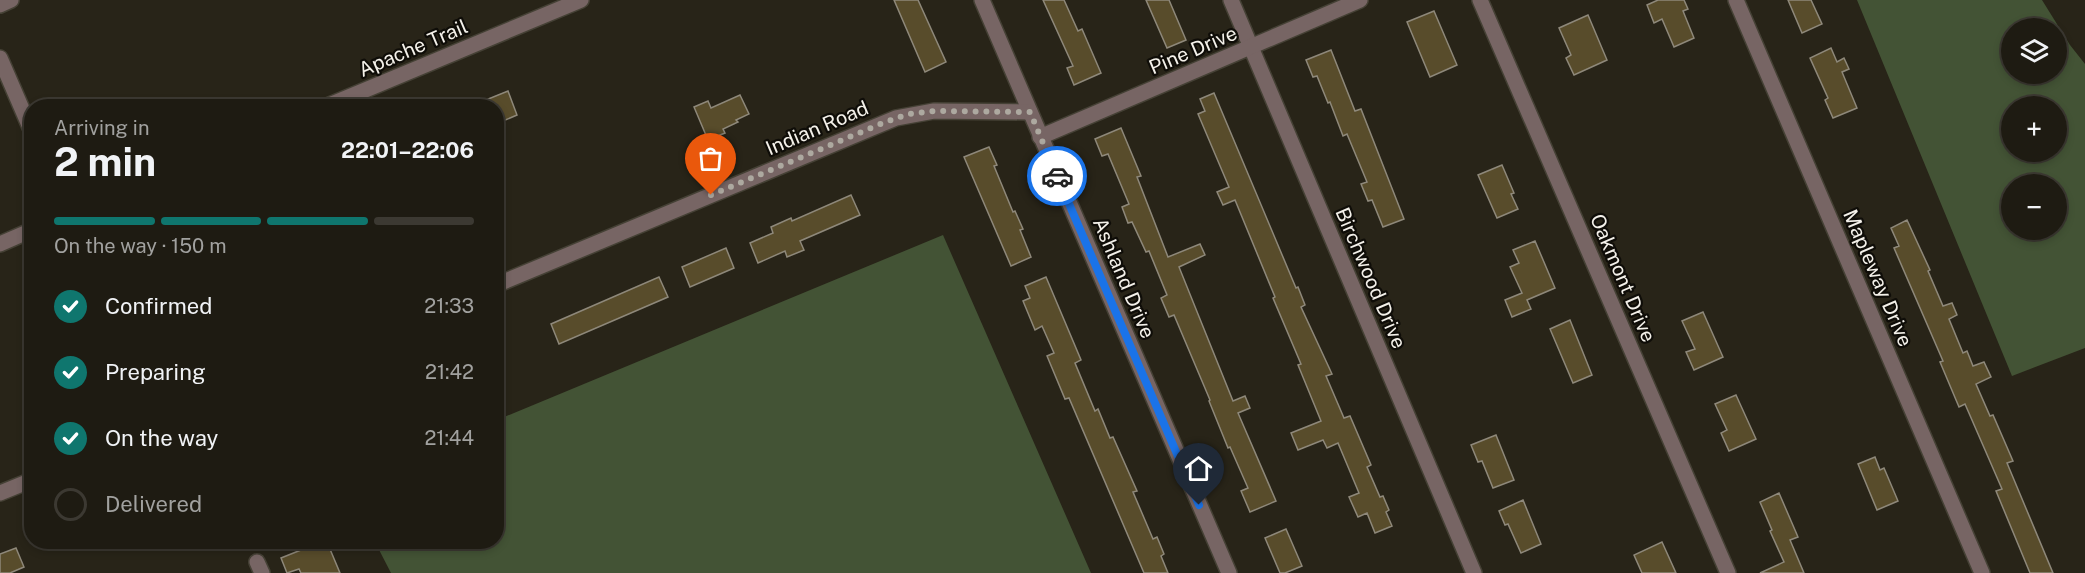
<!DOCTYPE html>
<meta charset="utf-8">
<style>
:root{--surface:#1e1b12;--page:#2b2820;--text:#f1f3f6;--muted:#a1a19f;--line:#3c3932;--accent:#0f766e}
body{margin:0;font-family:"Public Sans",sans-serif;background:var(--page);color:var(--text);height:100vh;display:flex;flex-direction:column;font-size:22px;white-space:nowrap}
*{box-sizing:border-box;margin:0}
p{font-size:20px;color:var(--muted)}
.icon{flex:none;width:33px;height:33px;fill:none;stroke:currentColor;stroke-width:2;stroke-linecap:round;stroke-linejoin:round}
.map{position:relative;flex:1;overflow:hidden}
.sheet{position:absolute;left:24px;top:99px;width:480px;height:450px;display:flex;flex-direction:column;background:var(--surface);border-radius:24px;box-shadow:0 3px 9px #0003,0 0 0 2px var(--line)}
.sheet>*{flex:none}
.controls{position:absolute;left:2001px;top:18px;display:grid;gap:12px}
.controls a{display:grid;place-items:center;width:66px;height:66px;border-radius:50%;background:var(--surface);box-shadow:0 3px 9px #0003,0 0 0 2px var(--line);font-size:30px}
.pin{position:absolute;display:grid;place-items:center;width:51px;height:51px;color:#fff;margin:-62px -26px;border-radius:50% 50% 50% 0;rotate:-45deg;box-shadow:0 0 6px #0007}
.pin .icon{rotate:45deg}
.courier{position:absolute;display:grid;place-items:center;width:60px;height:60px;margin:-30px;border:4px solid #1a73e8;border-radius:50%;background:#fff;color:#222;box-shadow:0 2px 8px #0007}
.overview em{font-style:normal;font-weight:700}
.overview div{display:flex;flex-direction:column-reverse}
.overview{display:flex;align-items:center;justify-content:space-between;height:102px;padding:0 30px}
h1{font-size:39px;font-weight:700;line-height:45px}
.bar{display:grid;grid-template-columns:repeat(4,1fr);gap:9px 6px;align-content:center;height:72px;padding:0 30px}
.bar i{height:8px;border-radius:4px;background:var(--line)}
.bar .active{background:var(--accent)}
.bar p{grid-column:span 4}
ol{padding:0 30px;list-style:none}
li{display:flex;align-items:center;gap:18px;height:66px}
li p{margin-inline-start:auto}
li .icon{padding:6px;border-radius:50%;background:var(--accent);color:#fff;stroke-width:4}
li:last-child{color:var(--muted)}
li i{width:33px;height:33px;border:3px solid var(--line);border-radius:50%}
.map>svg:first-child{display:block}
</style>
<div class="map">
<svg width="2085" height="573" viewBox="0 0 2085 573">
<rect width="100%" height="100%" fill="#282418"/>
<!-- forest -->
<g fill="#435335" fill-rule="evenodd">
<path d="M1857,0H2042L2070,45L2085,64V348L2012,376ZM2012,28H2056V74H2012ZM2012,106H2056V152H2012ZM2012,184H2056V230H2012Z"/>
<path d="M943,235L1091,573H391L375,542H496L497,420Z"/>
</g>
<!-- building -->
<g fill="#584c2b" stroke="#8e887a" stroke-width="1.5">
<path d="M894,0H918L946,62L925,72Z"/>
<path d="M1043,0H1064L1078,31L1082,29L1101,73L1074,85L1067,68L1073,66Z"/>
<path d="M1146,0H1169L1186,40L1167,48Z"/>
<path d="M1658,0H1684L1688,9L1683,11L1694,38L1674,47L1662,19L1654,23L1647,5Z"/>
<path d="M1788,0H1811L1822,24L1802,33Z"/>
<path d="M1434,11L1457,65L1430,77L1407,22Z"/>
<path d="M1588,15L1607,60L1574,75L1566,58L1571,55L1559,28Z"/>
<path d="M1831,48L1837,62L1844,58L1849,69L1842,72L1857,108L1833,118L1825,100L1828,98L1810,58Z"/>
<path d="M1331,50L1355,111L1361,109L1404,219L1383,227L1372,200L1368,201L1361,184L1367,182L1347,134L1343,136L1330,102L1328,103L1317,76L1313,77L1306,60Z"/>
<path d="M508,91L517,115L496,124V106H471Z"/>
<path d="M1214,93L1296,288L1298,287L1305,305L1301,307L1332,374L1326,376L1344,418L1350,416L1371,465L1367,467L1380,497L1383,496L1389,510L1386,512L1392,526L1375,533L1367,513L1358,517L1349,497L1359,493L1338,443L1327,448L1323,440L1298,450L1291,433L1321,421L1298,365L1301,364L1273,298L1275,297L1235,200L1223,205L1217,192L1229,187L1198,114L1205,111L1200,99Z"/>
<path d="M740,95L749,114L736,120L738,122L723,129L725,133L708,140L694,107L708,101L711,108Z"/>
<path d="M1121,128L1141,176L1137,177L1168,257L1200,244L1205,255L1179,267L1233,401L1245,396L1250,408L1238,413L1276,501L1250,512L1241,491L1248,488L1230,447L1228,448L1209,401L1210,400L1174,315L1169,317L1161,298L1167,295L1149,251L1146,252L1132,222L1128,223L1122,207L1129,204L1108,154L1102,156L1095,139Z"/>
<path d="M989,147L997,165L994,166L1013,212L1015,211L1023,229L1020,230L1031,257L1011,266L964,157Z"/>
<path d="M1502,165L1514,193L1511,194L1518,209L1497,218L1478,175Z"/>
<path d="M851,195L860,215L800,241L804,250L787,257L785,251L758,263L750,243L773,233L771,227L791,218L792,221Z"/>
<path d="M1907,220L1930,270L1928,271L1943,306L1952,303L1957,315L1949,319L1963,353L1967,351L1973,366L1984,362L1991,377L1976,384L1990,416L1993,415L2013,461L2007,463L2053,573H2030L1996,491L2002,489L1965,404L1959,407L1940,362L1943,361L1894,248L1899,246L1891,228Z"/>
<path d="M1535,241L1555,288L1527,300L1531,309L1512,317L1505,300L1522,293L1510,267L1519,263L1513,250Z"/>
<path d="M726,248L734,268L690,287L682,267Z"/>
<path d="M659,277L668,297L559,344L551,324Z"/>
<path d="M1046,277L1081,360L1075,363L1095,411L1098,409L1110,438L1113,437L1137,491L1133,492L1153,539L1157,537L1164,554L1161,556L1168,573H1144L1069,398L1065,399L1047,356L1054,353L1042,326L1035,330L1023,301L1030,298L1025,286Z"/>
<path d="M1703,312L1723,357L1694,370L1686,352L1695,349L1682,321Z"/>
<path d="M1570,320L1592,375L1573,383L1550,329Z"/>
<path d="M1736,395L1756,439L1729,451L1721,433L1727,430L1715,404Z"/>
<path d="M1496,435L1514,480L1493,488L1482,461L1478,462L1471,445Z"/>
<path d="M1875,457L1880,470L1884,468L1898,501L1877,510L1858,464Z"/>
<path d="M1779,493L1798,537L1790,540L1804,573H1760L1784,562L1770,531L1772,530L1760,502Z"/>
<path d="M1523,500L1541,544L1521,553L1508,524L1505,525L1499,511Z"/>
<path d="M1286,529L1302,566L1285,573H1280L1265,538Z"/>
<path d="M321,542H327L340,573H301L299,569L287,573L281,558Z"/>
<path d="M1662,542L1676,573H1642L1634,555Z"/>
<path d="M16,548L24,567L10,573H0V554Z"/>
</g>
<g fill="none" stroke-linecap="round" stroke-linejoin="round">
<!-- street casing -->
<g stroke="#454135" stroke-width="18">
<g id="street">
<path d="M982,0L1229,573"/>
<path d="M1231,0L1474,573"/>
<path d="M1480,0L1728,573"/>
<path d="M1736,0L1982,573"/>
<path d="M0,5L11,0"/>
<path d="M0,58L32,132"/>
<path d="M327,106L581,0"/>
<path d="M1040,137L1360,0"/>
<path d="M0,244L32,230"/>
<path d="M496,285L896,118L934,111L1030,112"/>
<path d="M0,493L32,480"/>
<path d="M257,562L262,573"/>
</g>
</g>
<!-- street -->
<use href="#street" stroke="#776564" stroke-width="15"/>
</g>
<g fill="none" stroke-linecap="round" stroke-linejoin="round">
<!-- done -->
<path stroke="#ada9a0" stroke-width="6" stroke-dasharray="0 10.8" d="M711,195L883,123L908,114L934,111L1030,112L1057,176"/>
<!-- route -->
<path stroke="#1a73e8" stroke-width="8" d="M1057,176L1199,505"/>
</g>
<g text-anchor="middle" stroke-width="4.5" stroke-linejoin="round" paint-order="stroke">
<!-- street labels -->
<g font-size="20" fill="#f4f1ea" stroke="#0f0d08">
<text transform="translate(413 48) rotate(-23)" y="7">Apache Trail</text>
<text transform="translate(1193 50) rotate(-23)" y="7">Pine Drive</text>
<text transform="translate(817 128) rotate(-23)" y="7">Indian Road</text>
<text transform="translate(1124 278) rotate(67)" y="7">Ashland Drive</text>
<text transform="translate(1371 278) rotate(67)" y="7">Birchwood Drive</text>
<text transform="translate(1623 278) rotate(67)" y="7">Oakmont Drive</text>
<text transform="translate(1878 278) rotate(67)" y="7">Mapleway Drive</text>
</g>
</g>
</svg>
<div class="controls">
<a><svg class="icon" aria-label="layers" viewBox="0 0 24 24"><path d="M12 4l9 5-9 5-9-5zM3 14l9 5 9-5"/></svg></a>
<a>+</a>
<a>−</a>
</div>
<div class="pin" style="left:711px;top:195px;background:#ea580c"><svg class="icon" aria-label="bag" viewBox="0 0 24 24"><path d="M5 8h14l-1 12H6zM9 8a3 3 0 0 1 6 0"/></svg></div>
<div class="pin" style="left:1199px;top:505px;background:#1f2937"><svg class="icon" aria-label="home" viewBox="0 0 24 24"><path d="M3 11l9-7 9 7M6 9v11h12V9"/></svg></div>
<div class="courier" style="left:1057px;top:176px"><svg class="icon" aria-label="car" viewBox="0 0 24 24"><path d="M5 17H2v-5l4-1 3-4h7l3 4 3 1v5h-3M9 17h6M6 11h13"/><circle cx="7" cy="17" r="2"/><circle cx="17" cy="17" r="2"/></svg></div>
<section class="sheet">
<div class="overview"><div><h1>2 min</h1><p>Arriving in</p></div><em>22:01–22:06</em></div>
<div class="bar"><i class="active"></i><i class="active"></i><i class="active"></i><i></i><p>On the way · 150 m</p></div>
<ol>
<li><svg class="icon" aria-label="check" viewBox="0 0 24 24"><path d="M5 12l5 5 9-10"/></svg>Confirmed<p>21:33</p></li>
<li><svg class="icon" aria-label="check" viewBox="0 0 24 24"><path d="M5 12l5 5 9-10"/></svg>Preparing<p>21:42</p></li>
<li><svg class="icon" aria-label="check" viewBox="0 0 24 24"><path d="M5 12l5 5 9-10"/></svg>On the way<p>21:44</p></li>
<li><i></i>Delivered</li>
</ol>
</section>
</div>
